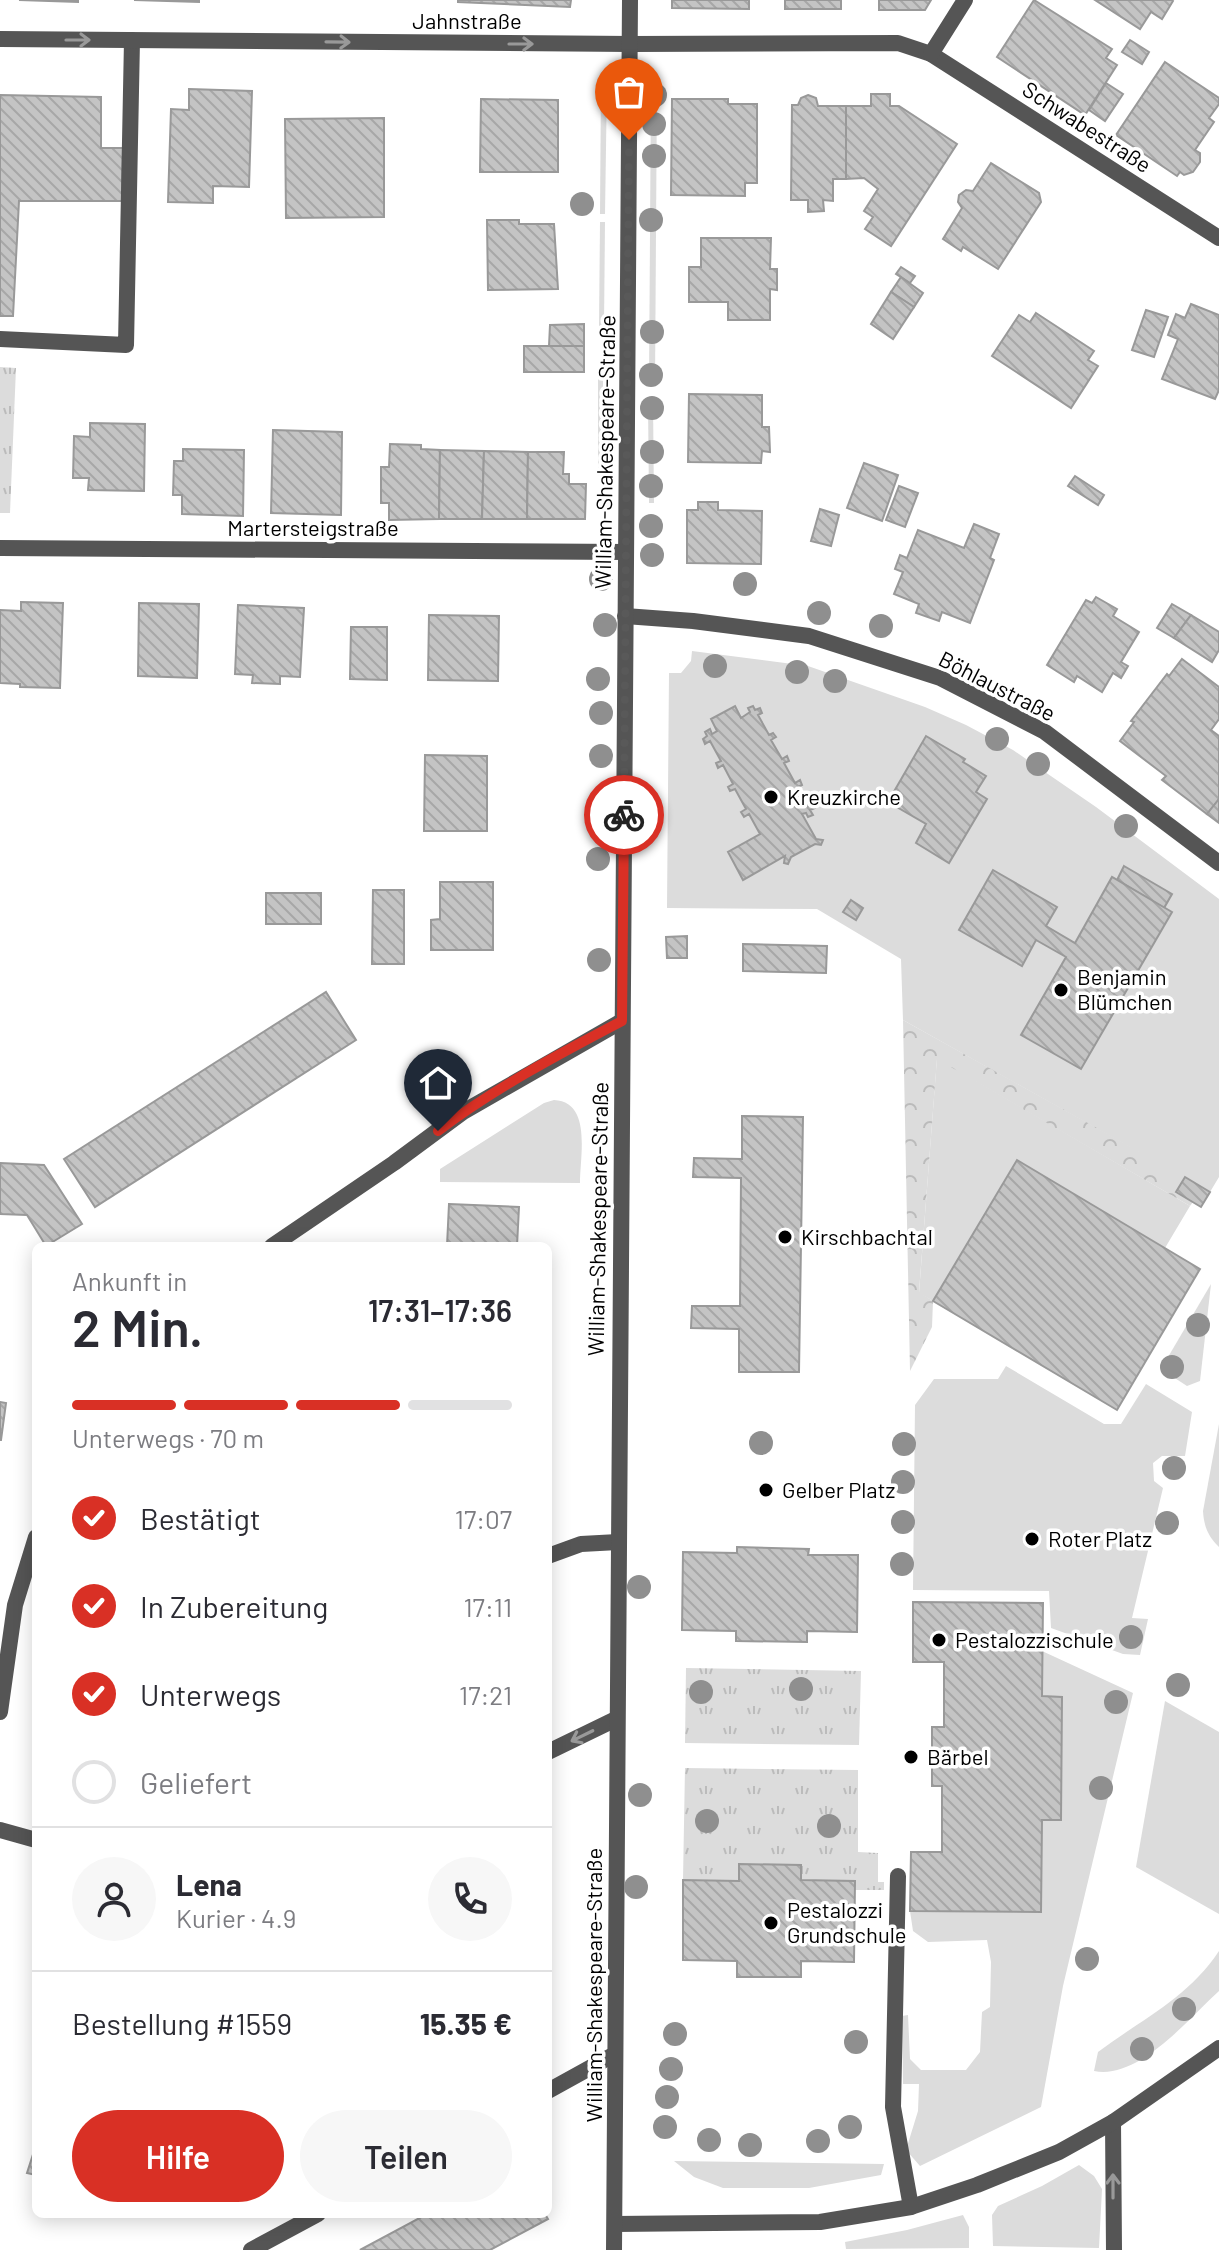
<!DOCTYPE html>
<html lang="de">
<meta charset="utf-8">
<style>
:root{--surface:#fff;--page:#f7f7f7;--text:#2b2b33;--muted:#7c7c81;--line:#e1e1e2;--accent:#d93025}
body{margin:0;font-family:Barlow,sans-serif;background:var(--page);color:var(--text);height:100vh;display:flex;flex-direction:column;font-size:30px;white-space:nowrap}
*{box-sizing:border-box;margin:0}
p{font-size:26px;color:var(--muted)}
.icon{flex:none;width:44px;height:44px;fill:none;stroke:currentColor;stroke-width:2;stroke-linecap:round;stroke-linejoin:round}
.map{position:relative;flex:1;overflow:hidden}
.side{position:absolute;left:32px;top:1242px;width:520px;height:976px;display:flex;flex-direction:column;background:var(--surface);border-radius:12px;box-shadow:0 4px 20px #0003}
.side>*{flex:none}
.pin{position:absolute;display:grid;place-items:center;width:68px;height:68px;color:#fff;margin:-82px -34px;border-radius:50% 50% 50% 0;rotate:-45deg;box-shadow:0 0 8px #0007}
.pin .icon{rotate:45deg}
.courier{position:absolute;display:grid;place-items:center;width:80px;height:80px;margin:-40px;border:6px solid #d93025;border-radius:50%;background:#fff;color:#222;box-shadow:0 2px 10px #0007}
.summary em{font-style:normal;font-weight:600}
.summary div{display:flex;flex-direction:column-reverse}
.summary{display:flex;align-items:center;justify-content:space-between;height:136px;padding:0 40px}
h1{font-size:52px;font-weight:600;line-height:60px}
.bar{display:grid;grid-template-columns:repeat(4,1fr);gap:12px 8px;align-content:center;height:96px;padding:0 40px}
.bar i{height:10px;border-radius:6px;background:var(--line)}
.bar .active{background:var(--accent)}
.bar p{grid-column:span 4}
.line{display:flex;align-items:center;gap:20px;padding:0 40px;border-top:2px solid var(--line)}
.line div{flex:1}
.round{display:grid;place-items:center;flex:none;width:84px;height:84px;border-radius:42px;background:var(--page)}
ol{padding:0 40px;list-style:none}
li{display:flex;align-items:center;gap:24px;height:88px}
li p{margin-inline-start:auto}
li .icon{padding:8px;border-radius:50%;background:var(--accent);color:#fff;stroke-width:4}
li:last-child{color:var(--muted)}
li i{width:44px;height:44px;border:4px solid var(--line);border-radius:50%}
.action{display:flex;gap:16px;margin-top:auto;padding:16px 40px}
.action a{flex:1;height:92px;border-radius:48px;background:var(--accent);color:#fff;font-size:32px;font-weight:600;line-height:92px;text-align:center}
.action a+a{background:var(--page);color:var(--text)}
.map>svg:first-child{display:block}
</style>
<div class="map">
<svg width="1219" height="2250" viewBox="0 0 1219 2250">
<defs>
<pattern id="forest-crowns" width="20" height="18" patternUnits="userSpaceOnUse" patternTransform="scale(2)"><rect width="20" height="18" fill="#dcdcdc"/><path d="M2 6a3 3 0 1 1 6 0M12 15a3 3 0 1 1 6 0" fill="none" stroke="#bbb"/></pattern>
<pattern id="park-tufts" width="24" height="20" patternUnits="userSpaceOnUse" patternTransform="scale(2)"><rect width="24" height="20" fill="#dcdcdc"/><path d="M3 7l-1-3M5 7V3M7 7l1-3M15 17l-1-3M17 17v-4M19 17l1-3" fill="none" stroke="#bbb"/></pattern>
<pattern id="building-back-hatch" width="6" height="6" patternUnits="userSpaceOnUse" patternTransform="scale(2)"><rect width="6" height="6" fill="#c4c4c4"/><path d="M-1 5l2 2M0 0l6 6M5-1l2 2" fill="none" stroke="#a7a7a7"/></pattern>
</defs>
<rect width="100%" height="100%" fill="#fff"/>
<!-- green -->
<g fill="#dcdcdc">
<path d="M601,82H607L605,214H600Z"/>
<path d="M651,82H657L655,386H649Z"/>
<path d="M600,222H605L604,327H599Z"/>
<path d="M598,373L603,374V473H598Z"/>
<path d="M648,401H653L654,503H649Z"/>
<path d="M692,651L808,666L925,707L966,725L1013,750L1096,807L1219,899V1177L1210,1192L903,1020L901,959L817,909L667,908L669,673H681L691,661Z"/>
<path d="M937,1058L1190,1206L1165,1248L1017,1160L933,1301L919,1293Z"/>
<path d="M554,1100C592,1102 580,1155 580,1183L440,1182V1169L544,1103Z"/>
<path d="M1211,1284L1200,1381L1187,1386L1161,1369Z"/>
<path d="M1006,1366L1104,1424H1121L1146,1384L1192,1412L1185,1456H1162L1153,1463L1154,1481L1163,1488L1132,1618L1148,1619L1140,1655L1123,1654L1051,1628L1049,1591L913,1590L915,1405L934,1379H998Z"/>
<path d="M1219,1424V1547C1208,1536 1204,1527 1203,1511Z"/>
<path d="M1042,1651L1133,1693L1063,1986L1041,2107L920,2166L906,2150L918,2111L919,2084H903L902,2016L908,2015L910,2059L921,2070H966L980,2052L982,2012L990,2007L991,1962L987,1940L928,1942L913,1931L910,1911L1041,1912L1042,1820L1061,1819L1062,1697L1042,1696Z"/>
<path d="M1165,1701L1219,1732V1914L1136,1867Z"/>
<path d="M1219,1951V1991C1188,2019 1139,2080 1094,2071L1098,2052C1142,2019 1188,1998 1219,1951Z"/>
<path d="M674,2161L884,2164L881,2175L809,2188H723L694,2177Z"/>
<path d="M1079,2165L1094,2176L1102,2189L1099,2248L993,2246L992,2215L998,2206L1042,2186Z"/>
<path d="M963,2215L969,2227V2248L846,2249L845,2242L907,2230Z"/>
</g>
<!-- forest -->
<path fill="url(#forest-crowns)" d="M903,1020L1185,1177L1176,1192L1193,1202L1190,1206L937,1059L919,1292L933,1301L932,1327L910,1371Z"/>
<!-- park -->
<g fill="url(#park-tufts)">
<path d="M0,367L16,368L10,513H0Z"/>
<path d="M686,1668L861,1671L859,1745L685,1743Z"/>
<path d="M685,1768L858,1770V1852L878,1853V1882H884V1890H855L854,1881L801,1880V1865L739,1864V1881L683,1880Z"/>
</g>
<!-- building -->
<g fill="url(#building-back-hatch)" stroke="#999" stroke-width="2">
<path d="M19,0H78V2Z"/>
<path d="M134,0H199V2Z"/>
<path d="M458,0H571L570,7L458,2Z"/>
<path d="M672,0H749V9L672,8Z"/>
<rect x="785" y="0" width="56" height="9"/>
<path d="M879,0H931L925,10H879Z"/>
<path d="M1034,0L1112,49L1106,58L1117,65L1085,115L997,57Z"/>
<path d="M1095,0H1172L1173,1L1162,19L1151,12L1140,29Z"/>
<path d="M1130,40L1149,52L1142,64L1122,52Z"/>
<path d="M1165,62L1219,98V104L1209,118L1214,122L1195,150L1200,153V162L1193,172L1184,175L1180,172L1177,176L1116,135Z"/>
<path d="M1106,83L1123,94L1105,121L1089,110Z"/>
<path d="M189,89L252,91L249,187L213,186V203L168,202L171,109L189,110Z"/>
<path d="M871,94H890V106H899L957,144L891,246L865,229L873,217L864,211L878,189L864,178L846,179V106H871Z"/>
<path d="M0,95L101,97V148H123L122,201H19L13,316H0Z"/>
<path d="M808,95L816,98L818,106H846V179H833V201L823,200L824,211L808,212V200H791L792,105H798L801,98Z"/>
<path d="M481,99L558,100V172H480Z"/>
<path d="M672,99H728V104H757V183H745V196L671,195Z"/>
<path d="M384,118V217L286,218L285,119Z"/>
<path d="M991,163L1039,193L1041,202L998,269L963,247L961,251L943,239L962,208L958,202L959,195L966,190L973,191Z"/>
<path d="M487,220H519V224H554L558,289L488,290Z"/>
<path d="M701,238H771L770,269H777V290L770,289V320H728V302H689V267H701Z"/>
<path d="M901,267L915,276L910,283L896,274Z"/>
<path d="M901,277L923,293L914,307L891,292Z"/>
<path d="M891,292L914,307L893,339L871,324Z"/>
<path d="M1191,304L1219,315V390L1215,399L1162,379L1178,339L1168,335L1176,314L1185,318Z"/>
<path d="M1146,310L1168,317L1154,357L1132,350Z"/>
<path d="M1036,313L1094,351L1088,360L1098,366L1071,408L992,356L1019,315L1030,322Z"/>
<path d="M584,324V346H549L550,325Z"/>
<rect x="524" y="346" width="60" height="26"/>
<path d="M689,394L762,395V427H769L770,452L762,451L761,463L688,462Z"/>
<path d="M90,423L145,424L144,491L88,490L89,478H73L74,436L90,437Z"/>
<path d="M273,430L342,432L341,515L271,513Z"/>
<path d="M390,444L421,445V449L440,450L439,519L389,520V503H381V467H389Z"/>
<path d="M183,449L244,450L243,516L182,514V495H173L174,461H183Z"/>
<path d="M440,450L484,451L482,519H439Z"/>
<path d="M484,451L528,452L527,519H482Z"/>
<path d="M528,452H564L563,474H569V484H586L585,519H527Z"/>
<path d="M864,463L898,475L882,521L847,508Z"/>
<path d="M1075,476L1104,495L1098,505L1068,486Z"/>
<path d="M899,486L918,493L905,527L886,520Z"/>
<path d="M698,502H718V510L762,511L761,564L687,563V510H698Z"/>
<path d="M820,509L839,515L831,546L811,541Z"/>
<path d="M974,524L999,534L990,558L994,560L970,623L942,612L939,621L916,613L919,604L894,594L903,572L895,569L900,555L907,558L918,530L964,548Z"/>
<path d="M1096,597L1117,609L1113,616L1139,632L1121,662L1128,666L1121,678L1113,673L1102,692L1077,676L1074,682L1047,665L1086,600L1092,603Z"/>
<path d="M21,602L63,603L60,688L20,687V684L0,683V610L21,611Z"/>
<path d="M139,603L199,604L197,678L138,676Z"/>
<path d="M1172,604L1191,615L1174,638L1157,628Z"/>
<path d="M238,605L304,608L300,677L280,676V684L252,683L253,675L235,674Z"/>
<path d="M429,615L499,616L498,681L428,680Z"/>
<path d="M1191,615L1219,632V650L1212,662L1174,638Z"/>
<path d="M351,627H387V680L350,679Z"/>
<path d="M1182,659L1219,687V719L1211,730L1219,736V799L1207,814L1162,780L1166,776L1120,741L1134,722L1131,721L1167,674L1169,676Z"/>
<path d="M735,706L741,718L750,712L748,708L753,706L755,710L760,708L762,713L758,715L769,735L773,733L776,737L771,740L782,759L787,756L789,761L784,763L795,783L800,780L802,785L798,787L808,806L812,803L815,808L810,810L813,815L808,817L806,813L802,814L816,839L823,840L821,845L815,844L791,857L788,864L784,863L785,856L743,880L728,852L760,834L749,814L744,817L741,812L746,809L735,789L730,791L728,787L733,784L723,765L718,768L716,763L721,761L710,741L705,744L703,739L707,736L705,732L710,729L712,734L717,731L711,719Z"/>
<path d="M926,736L965,759L963,762L986,776L976,792L987,799L949,863L916,843L926,824L888,802Z"/>
<path d="M425,755L487,756V831H424Z"/>
<path d="M1219,799V823L1207,814Z"/>
<path d="M1124,866L1172,894L1164,908L1117,880Z"/>
<path d="M993,870L1057,907L1046,926L1075,943L1112,877L1172,912L1081,1069L1021,1035L1066,957L1036,940L1022,966L959,930Z"/>
<path d="M440,882H493V950H431V920L440,919Z"/>
<path d="M373,890H404V964H372Z"/>
<rect x="266" y="893" width="55" height="31"/>
<path d="M851,900L863,908L856,920L843,912Z"/>
<path d="M687,936V958H667L666,937Z"/>
<path d="M743,944L827,946L826,973L743,971Z"/>
<path d="M326,992L356,1040L95,1207L64,1159Z"/>
<path d="M742,1116L803,1117L799,1372H739V1329L691,1328L692,1306H740L741,1178L693,1177L694,1158L742,1159Z"/>
<path d="M1017,1160L1200,1269L1117,1410L933,1301Z"/>
<path d="M0,1163L44,1165L82,1224L46,1246L27,1215L0,1214Z"/>
<path d="M1185,1177L1210,1192L1201,1207L1176,1192Z"/>
<path d="M449,1204L519,1207L517,1246H447Z"/>
<path d="M0,1402L6,1403L1,1440H0Z"/>
<path d="M737,1547L809,1549L808,1555H858L857,1632L807,1631V1642L736,1641V1631L682,1630L683,1552L737,1553Z"/>
<path d="M913,1602L1043,1603L1042,1696L1062,1697L1061,1820H1042L1041,1912L910,1911L911,1852H942V1786H932V1727H944V1662H913Z"/>
<path d="M739,1864L801,1865V1880L855,1881L854,1962L801,1961V1977H737V1961L683,1960V1880L739,1881Z"/>
<path d="M36,2145V2175L27,2173Z"/>
<path d="M427,2214H545L548,2219L490,2250H360Z"/>
</g>
<g fill="none" stroke-linecap="round" stroke-linejoin="round">
<!-- lane -->
<g stroke="#555" stroke-width="16">
<path d="M0,339L126,345L132,40"/>
<path d="M548,1556L581,1544L618,1542"/>
<path d="M548,1752L616,1719"/>
<path d="M0,1830L36,1840"/>
<path d="M898,1876L893,2107L911,2207"/>
<path d="M548,2091L615,2054"/>
<path d="M251,2250L318,2214"/>
</g>
<!-- street -->
<g stroke="#555" stroke-width="16">
<path d="M0,39L631,44L898,43L931,54L1219,238"/>
<path d="M931,54L965,0"/>
<path d="M0,548L626,552"/>
<path d="M625,616L693,621L809,636L940,678L1045,732L1219,863"/>
<path d="M272,1246L394,1163L463,1112L622,1021"/>
<path d="M0,1712L15,1605L36,1537"/>
<path d="M1113,2122L1114,2250"/>
<path d="M615,2224L820,2222L911,2207L977,2185L1059,2152L1113,2122L1219,2048"/>
<path d="M614,2250L630,0"/>
</g>
</g>
<!-- trees -->
<g fill="#8f8f8f">
<circle cx="655" cy="95" r="12"/>
<circle cx="654" cy="124" r="12"/>
<circle cx="654" cy="156" r="12"/>
<circle cx="582" cy="204" r="12"/>
<circle cx="651" cy="220" r="12"/>
<circle cx="652" cy="332" r="12"/>
<circle cx="651" cy="375" r="12"/>
<circle cx="652" cy="408" r="12"/>
<circle cx="652" cy="452" r="12"/>
<circle cx="651" cy="486" r="12"/>
<circle cx="651" cy="526" r="12"/>
<circle cx="652" cy="555" r="12"/>
<circle cx="601" cy="579" r="12"/>
<circle cx="745" cy="584" r="12"/>
<circle cx="819" cy="613" r="12"/>
<circle cx="605" cy="625" r="12"/>
<circle cx="881" cy="626" r="12"/>
<circle cx="715" cy="666" r="12"/>
<circle cx="797" cy="672" r="12"/>
<circle cx="598" cy="679" r="12"/>
<circle cx="835" cy="681" r="12"/>
<circle cx="601" cy="713" r="12"/>
<circle cx="997" cy="739" r="12"/>
<circle cx="601" cy="756" r="12"/>
<circle cx="1038" cy="764" r="12"/>
<circle cx="600" cy="820" r="12"/>
<circle cx="1126" cy="826" r="12"/>
<circle cx="598" cy="859" r="12"/>
<circle cx="599" cy="960" r="12"/>
<circle cx="1198" cy="1325" r="12"/>
<circle cx="1172" cy="1367" r="12"/>
<circle cx="761" cy="1443" r="12"/>
<circle cx="904" cy="1444" r="12"/>
<circle cx="1174" cy="1468" r="12"/>
<circle cx="903" cy="1482" r="12"/>
<circle cx="903" cy="1522" r="12"/>
<circle cx="1167" cy="1523" r="12"/>
<circle cx="902" cy="1564" r="12"/>
<circle cx="639" cy="1587" r="12"/>
<circle cx="1131" cy="1637" r="12"/>
<circle cx="1178" cy="1685" r="12"/>
<circle cx="801" cy="1689" r="12"/>
<circle cx="701" cy="1692" r="12"/>
<circle cx="1116" cy="1702" r="12"/>
<circle cx="1101" cy="1788" r="12"/>
<circle cx="640" cy="1795" r="12"/>
<circle cx="707" cy="1821" r="12"/>
<circle cx="829" cy="1826" r="12"/>
<circle cx="636" cy="1887" r="12"/>
<circle cx="1087" cy="1959" r="12"/>
<circle cx="1184" cy="2009" r="12"/>
<circle cx="675" cy="2034" r="12"/>
<circle cx="856" cy="2042" r="12"/>
<circle cx="1142" cy="2049" r="12"/>
<circle cx="671" cy="2069" r="12"/>
<circle cx="667" cy="2097" r="12"/>
<circle cx="665" cy="2127" r="12"/>
<circle cx="850" cy="2127" r="12"/>
<circle cx="709" cy="2140" r="12"/>
<circle cx="818" cy="2141" r="12"/>
<circle cx="750" cy="2145" r="12"/>
</g>
<!-- one-way arrows -->
<defs><path id="oneway-shaft" d="M-6 0H5M1.5-3L5.5 0L1.5 3" fill="none" stroke-width="1.6" stroke-linecap="round" stroke-linejoin="round" transform="scale(2)"/></defs>
<g stroke="#999">
<use href="#oneway-shaft" transform="translate(78 40)"/>
<use href="#oneway-shaft" transform="translate(338 42) rotate(1)"/>
<use href="#oneway-shaft" transform="translate(521 44)"/>
<use href="#oneway-shaft" transform="translate(582 1736) rotate(154)"/>
<use href="#oneway-shaft" transform="translate(1113 2186) rotate(-90)"/>
</g>
<g fill="none" stroke-linecap="round" stroke-linejoin="round">
<!-- done -->
<path stroke="#595959" stroke-width="8" stroke-dasharray="0 14.4" d="M624,815L629,140"/>
<!-- route -->
<path stroke="#d93025" stroke-width="10" d="M438,1131C495,1088 559,1054 622,1021L624,815"/>
</g>
<!-- markers -->
<g fill="#000" stroke="#fff" stroke-width="3">
<circle cx="771" cy="797" r="8"/>
<circle cx="1061" cy="990" r="8"/>
<circle cx="785" cy="1237" r="8"/>
<circle cx="766" cy="1490" r="8"/>
<circle cx="1032" cy="1539" r="8"/>
<circle cx="939" cy="1640" r="8"/>
<circle cx="911" cy="1757" r="8"/>
<circle cx="771" cy="1923" r="8"/>
</g>
<g text-anchor="middle" stroke-width="7" stroke-linejoin="round" paint-order="stroke">
<!-- street labels -->
<g font-size="22" fill="#000" stroke="#fff">
<text x="467" y="29">Jahnstraße</text>
<text transform="translate(1087 127) rotate(33)" y="8">Schwabestraße</text>
<text transform="translate(605 452) rotate(-89)" y="8">William-Shakespeare-Straße</text>
<text x="313" y="536">Martersteigstraße</text>
<text transform="translate(997 686) rotate(27)" y="8">Böhlaustraße</text>
<text transform="translate(598 1219) rotate(-89)" y="8">William-Shakespeare-Straße</text>
<text transform="translate(594 1985) rotate(-90)" y="8">William-Shakespeare-Straße</text>
</g>
<!-- poi labels -->
<g font-size="22" fill="#000" stroke="#fff" text-anchor="start">
<text x="787" y="805">Kreuzkirche</text>
<text x="1077" y="985">Benjamin<tspan x="1077" dy="25">Blümchen</tspan></text>
<text x="801" y="1245">Kirschbachtal</text>
<text x="782" y="1498">Gelber Platz</text>
<text x="1048" y="1547">Roter Platz</text>
<text x="955" y="1648">Pestalozzischule</text>
<text x="927" y="1765">Bärbel</text>
<text x="787" y="1918">Pestalozzi<tspan x="787" dy="25">Grundschule</tspan></text>
</g>
</g>
</svg>
<div class="pin" style="left:629px;top:140px;background:#ea580c"><svg class="icon" aria-label="bag" viewBox="0 0 24 24"><path d="M5 8h14l-1 12H6zM9 8a3 3 0 0 1 6 0"/></svg></div>
<div class="pin" style="left:438px;top:1131px;background:#1f2937"><svg class="icon" aria-label="home" viewBox="0 0 24 24"><path d="M3 11l9-7 9 7M6 9v11h12V9"/></svg></div>
<div class="courier" style="left:624px;top:815px"><svg class="icon" aria-label="bike" viewBox="0 0 24 24"><circle cx="6" cy="16" r="4"/><circle cx="18" cy="16" r="4"/><path d="M6 16l4-8h5l3 8M10 8l3 8H6M13 5h3"/></svg></div>
<section class="side">
<div class="summary"><div><h1>2 Min.</h1><p>Ankunft in</p></div><em>17:31–17:36</em></div>
<div class="bar"><i class="active"></i><i class="active"></i><i class="active"></i><i></i><p>Unterwegs · 70 m</p></div>
<ol>
<li><svg class="icon" aria-label="check" viewBox="0 0 24 24"><path d="M5 12l5 5 9-10"/></svg>Bestätigt<p>17:07</p></li>
<li><svg class="icon" aria-label="check" viewBox="0 0 24 24"><path d="M5 12l5 5 9-10"/></svg>In Zubereitung<p>17:11</p></li>
<li><svg class="icon" aria-label="check" viewBox="0 0 24 24"><path d="M5 12l5 5 9-10"/></svg>Unterwegs<p>17:21</p></li>
<li><i></i>Geliefert</li>
</ol>
<div class="line" style="height:144px"><a class="round"><svg class="icon" aria-label="person" viewBox="0 0 24 24"><circle cx="12" cy="8" r="4"/><path d="M4 21q1-7 8-7t8 7"/></svg></a><div><b>Lena</b><p>Kurier · 4.9</p></div><a class="round"><svg class="icon" aria-label="phone" viewBox="0 0 24 24"><path d="M5 4h4l2 5-3 2q2 4 5 5l2-3 5 2v4C11 20 4 13 5 4z"/></svg></a></div>
<div class="line" style="height:104px"><div>Bestellung #1559</div><b>15.35 €</b></div>
<div class="action"><a>Hilfe</a><a>Teilen</a></div>
</section>
</div>
